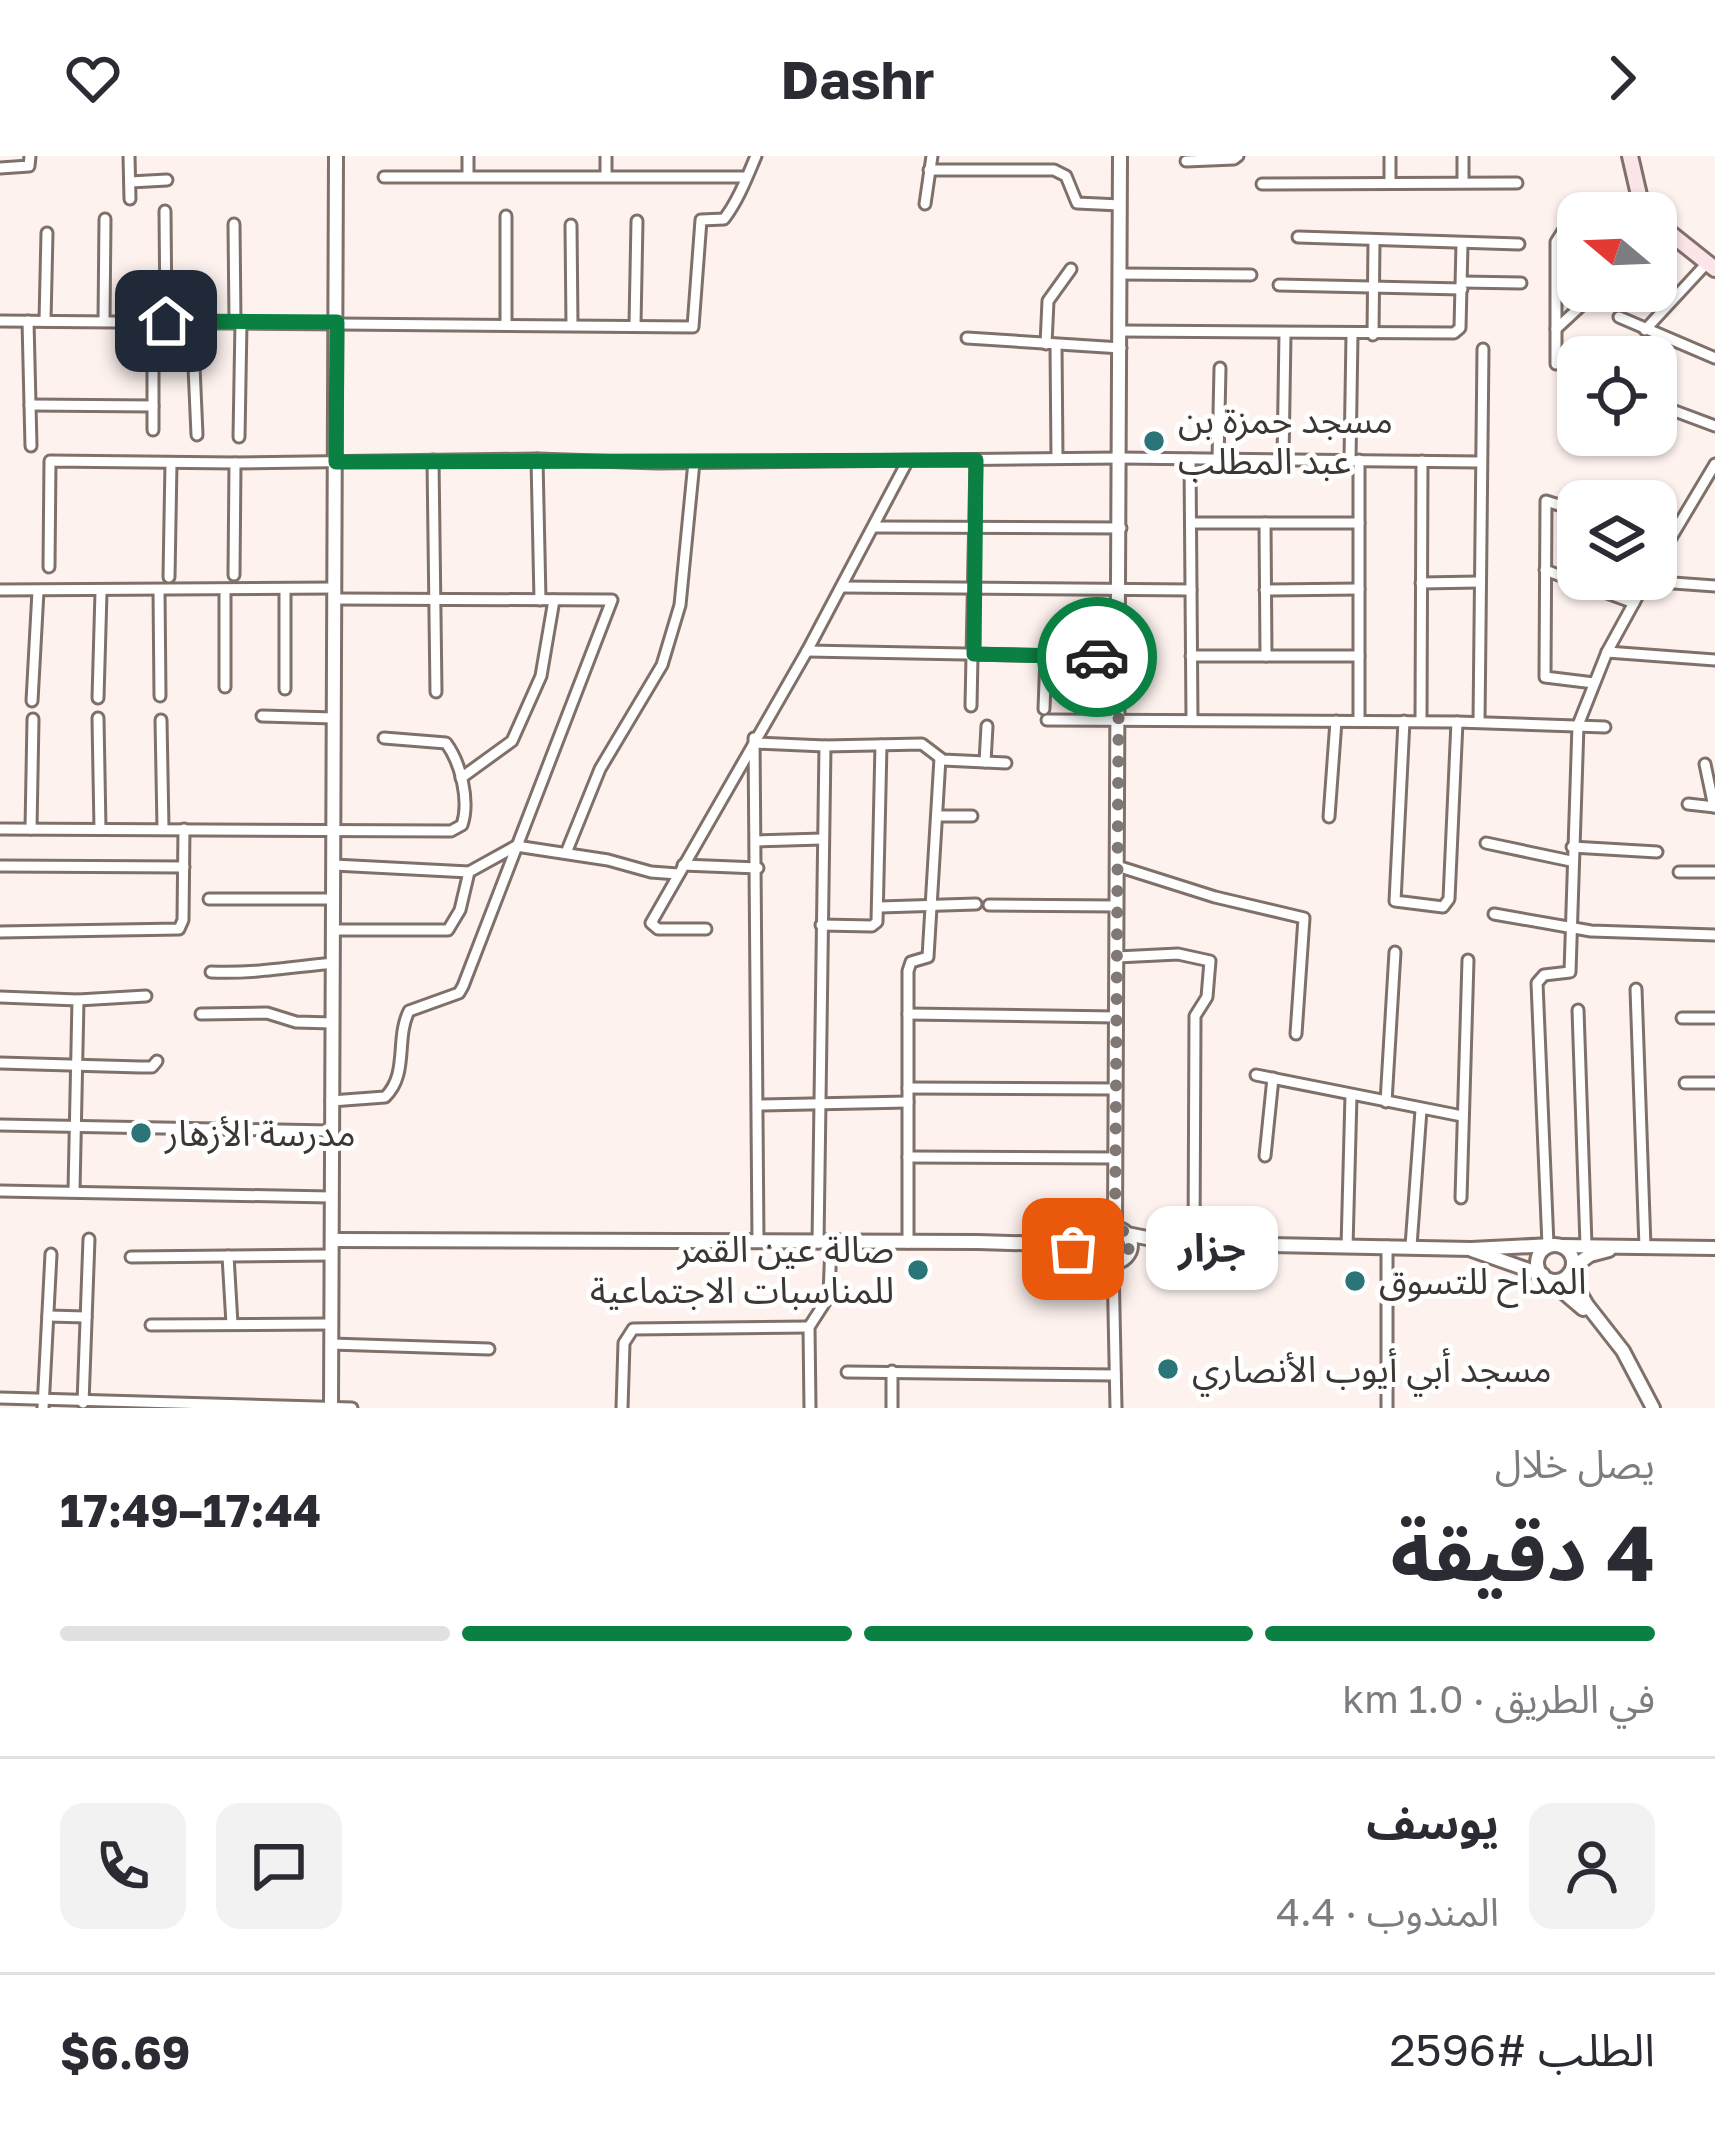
<!DOCTYPE html>
<html lang="ar">
<meta charset="utf-8">
<style>
:root{--surface:#fff;--page:#f2f2f3;--text:#2b2b33;--muted:#7c7c81;--line:#e1e1e2;--accent:#0b8043}
body{margin:0;font-family:"Golos Text","Noto Sans Arabic",sans-serif;background:var(--page);color:var(--text);direction:rtl;height:100vh;display:flex;flex-direction:column;font-size:45px;white-space:nowrap}
*{box-sizing:border-box;margin:0}
p{font-size:39px;color:var(--muted)}
.icon{flex:none;width:66px;height:66px;fill:none;stroke:currentColor;stroke-width:2;stroke-linecap:round;stroke-linejoin:round}
.map{position:relative;height:1252px;overflow:hidden;direction:ltr}
.panel{display:flex;flex-direction:column;background:var(--surface);flex:1}
.panel>*{flex:none}
.needle{width:78px;rotate:289deg}
.buttons{position:absolute;left:1557px;top:36px;display:grid;gap:24px}
.buttons a{display:grid;place-items:center;width:120px;height:120px;border-radius:24px;background:var(--surface);box-shadow:0 3px 9px #0004;font-size:60px}
.pin{position:absolute;display:grid;place-items:center;width:102px;height:102px;color:#fff;margin:-51px;border-radius:24px;box-shadow:0 6px 18px #0006}
.courier{position:absolute;display:grid;place-items:center;width:120px;height:120px;margin:-60px;border:9px solid #0b8043;border-radius:50%;background:#fff;color:#222;box-shadow:0 3px 15px #0007}
.bubble{position:absolute;height:84px;border-radius:24px;background:var(--surface);box-shadow:0 3px 9px #0004;font-size:39px;font-weight:700;line-height:84px;text-align:center;direction:rtl}
.head em{font-style:normal;font-weight:700}
.head div{display:flex;flex-direction:column-reverse}
.head{display:flex;align-items:center;justify-content:space-between;height:204px;padding:0 60px}
h1{font-size:78px;font-weight:700;line-height:90px}
.bar{display:grid;grid-template-columns:repeat(4,1fr);gap:18px 12px;align-content:center;height:144px;padding:0 60px}
.bar i{height:15px;border-radius:9px;background:var(--line)}
.bar .on{background:var(--accent)}
.bar p{grid-column:span 4}
.line{display:flex;align-items:center;gap:30px;padding:0 60px;border-top:3px solid var(--line)}
.line div{flex:1}
.round{display:grid;place-items:center;flex:none;width:126px;height:126px;border-radius:24px;background:var(--page)}
header{display:flex;justify-content:space-between;align-items:center;height:156px;padding:0 60px;background:var(--surface);font-size:54px;font-weight:700}
.map>svg:first-child{display:block}
</style>
<header><svg class="icon" aria-label="forward" viewBox="0 0 24 24"><path d="M9 5l7 7-7 7"/></svg>Dashr<svg class="icon" aria-label="heart" viewBox="0 0 24 24"><path d="M12 20l-8-8c-3-5 5-10 8-4 3-6 11-1 8 4z"/></svg></header>
<div class="map">
<svg width="1715" height="1252" viewBox="0 0 1715 1252">
<rect width="100%" height="100%" fill="#fdf2ee"/>
<g fill="none" stroke-linecap="round" stroke-linejoin="round">
<!-- minor casing -->
<g stroke="#7f706a" stroke-width="15">
<g id="minor">
<path d="M129,0L130,43"/>
<path d="M1463,0V26"/>
<path d="M1186,5L1234,3L1238,0"/>
<path d="M0,12L29,10L30,0"/>
<path d="M929,14H1054L1066,20L1077,47L1120,49"/>
<path d="M468,20V0"/>
<path d="M606,20V0"/>
<path d="M384,21H743"/>
<path d="M130,26L167,24"/>
<path d="M1390,27V0"/>
<path d="M1262,28L1517,27"/>
<path d="M925,48L932,0"/>
<path d="M165,55L166,165"/>
<path d="M234,68L235,166"/>
<path d="M571,69L572,169"/>
<path d="M1298,81L1519,88"/>
<path d="M1120,118L1251,119"/>
<path d="M1462,126L1521,127"/>
<path d="M1279,129L1462,133"/>
<path d="M1619,161L1715,202"/>
<path d="M0,165L693,171L701,64L724,63C738,45 747,21 756,0"/>
<path d="M28,165L31,290"/>
<path d="M45,165L47,77"/>
<path d="M104,165L105,63"/>
<path d="M192,165L197,279"/>
<path d="M506,168V60"/>
<path d="M635,169L637,65"/>
<path d="M1556,173L1597,135"/>
<path d="M1645,174L1707,107"/>
<path d="M1121,175L1454,177L1460,172L1462,88"/>
<path d="M1373,179L1374,85"/>
<path d="M967,182L1121,192"/>
<path d="M1046,188L1048,145L1071,113"/>
<path d="M1056,189L1057,302"/>
<path d="M1556,208V86L1563,75H1578"/>
<path d="M1656,248L1715,270"/>
<path d="M30,249L153,250"/>
<path d="M153,274V165"/>
<path d="M239,281L241,166"/>
<path d="M537,303L540,444"/>
<path d="M1190,303L1192,563"/>
<path d="M1350,303L1352,179"/>
<path d="M433,304L436,536"/>
<path d="M1218,304L1220,212"/>
<path d="M1283,304L1285,178"/>
<path d="M1578,355L1546,345L1545,521L1594,527"/>
<path d="M1191,367H1359"/>
<path d="M1265,367L1266,500"/>
<path d="M874,371L1121,372"/>
<path d="M1656,407L1715,308"/>
<path d="M49,411L50,305L235,307L537,303L657,307L1120,302L1479,306"/>
<path d="M1545,414L1634,447"/>
<path d="M234,419L235,307"/>
<path d="M169,421L171,307"/>
<path d="M1646,425L1715,430"/>
<path d="M1421,427L1479,426"/>
<path d="M842,431L1191,434"/>
<path d="M0,434L335,432"/>
<path d="M1265,434L1359,433"/>
<path d="M159,435L160,540"/>
<path d="M807,495L1119,501"/>
<path d="M1607,496L1715,504"/>
<path d="M1191,500H1359"/>
<path d="M225,531V434"/>
<path d="M285,533V433"/>
<path d="M98,542L101,436"/>
<path d="M32,545L38,435"/>
<path d="M971,550L976,304"/>
<path d="M1044,553L1046,500"/>
<path d="M262,560L334,562"/>
<path d="M98,562L100,673"/>
<path d="M161,564L163,672"/>
<path d="M1047,564L1457,566L1605,571"/>
<path d="M1359,565V304"/>
<path d="M1404,565L1395,745L1443,751L1449,743L1457,566"/>
<path d="M1421,565L1422,305"/>
<path d="M1479,566L1483,193"/>
<path d="M754,582L758,1086"/>
<path d="M755,587L825,590L922,588L943,604L1006,607"/>
<path d="M985,606L987,570"/>
<path d="M1705,608L1714,651"/>
<path d="M461,622L512,585L541,520L554,444"/>
<path d="M1688,648L1715,651"/>
<path d="M937,660H972"/>
<path d="M1329,661L1336,565"/>
<path d="M0,673L451,675L462,669C470,645 461,607 446,587L384,582"/>
<path d="M31,673L33,563"/>
<path d="M757,685L822,683"/>
<path d="M1486,687L1571,705"/>
<path d="M1572,691L1657,696"/>
<path d="M566,697L600,613L662,509L680,449L694,306"/>
<path d="M334,709L469,716L516,690L608,704L651,716L678,718"/>
<path d="M683,709L758,712"/>
<path d="M0,710L184,711"/>
<path d="M1117,710L1215,741L1304,762L1296,878"/>
<path d="M1679,716H1715"/>
<path d="M209,743H333"/>
<path d="M989,749L1117,750"/>
<path d="M880,751L976,748"/>
<path d="M1494,758L1591,775L1715,779"/>
<path d="M821,769L872,770L877,766L881,589"/>
<path d="M706,773H658L651,767L807,495L907,306"/>
<path d="M333,774H448L460,754L469,716"/>
<path d="M0,776L179,773L183,764L184,673"/>
<path d="M1117,801L1178,798L1210,805L1207,841L1195,860L1194,1088"/>
<path d="M211,816C253,818 291,811 333,807"/>
<path d="M1636,833L1645,1091"/>
<path d="M0,841L78,844L74,1035"/>
<path d="M78,844L146,840"/>
<path d="M1578,854L1586,1089"/>
<path d="M201,858L267,857L296,866L332,867"/>
<path d="M908,858L1116,861"/>
<path d="M1682,862H1715"/>
<path d="M0,907L140,911H152L157,905"/>
<path d="M1256,919L1462,960"/>
<path d="M1685,927H1715"/>
<path d="M908,932L1116,933"/>
<path d="M331,945L385,941C409,918 395,883 409,855L459,837L463,830L612,444L335,443"/>
<path d="M1386,946L1395,796"/>
<path d="M758,949L908,946"/>
<path d="M0,969L330,975"/>
<path d="M1265,1000L1273,922"/>
<path d="M908,1001L1115,1002"/>
<path d="M0,1035L330,1041"/>
<path d="M1461,1042L1468,804"/>
<path d="M818,1087L825,590"/>
<path d="M908,1087V815L911,806L928,801L940,602"/>
<path d="M1548,1089L1537,827L1544,819L1570,816L1578,569L1607,496L1647,423"/>
<path d="M1411,1090L1421,954"/>
<path d="M1347,1091L1351,939"/>
<path d="M228,1100L232,1168"/>
<path d="M131,1101L332,1099"/>
<path d="M1113,1106L1116,1252"/>
<path d="M48,1160L86,1161"/>
<path d="M151,1169L331,1168"/>
<path d="M331,1188L489,1193"/>
<path d="M892,1215V1252"/>
<path d="M847,1216L1115,1219"/>
<path d="M0,1242L352,1252"/>
<path d="M83,1247L89,1083"/>
<path d="M43,1252L51,1098"/>
<path d="M622,1252L624,1187L633,1173L809,1171"/>
<path d="M810,1252L809,1171L829,1140L831,1087"/>
<path d="M1387,1252V1090"/>
</g>
</g>
<!-- tertiary casing -->
<g stroke="#7f706a" stroke-width="18">
<g id="tertiary">
<path d="M1115,1072L1120,0"/>
<circle cx="1114" cy="1089" r="17"/>
<path d="M1127,1078L1172,1087L1471,1093L1552,1089"/>
<path d="M332,1084L978,1086L1047,1088L1099,1097"/>
<path d="M1060,1086L1099,1080"/>
<circle cx="1555" cy="1107" r="18"/>
<path d="M1561,1090L1715,1092"/>
<path d="M1472,1094L1543,1119"/>
<path d="M1573,1111L1590,1099L1609,1094"/>
<path d="M1569,1118L1587,1149L1623,1195L1653,1252"/>
<path d="M1549,1124L1583,1153"/>
<path d="M331,1252L336,0"/>
</g>
</g>
<!-- secondary casing -->
<g stroke="#7f706a" stroke-width="20">
<g id="secondary">
<path d="M1630,0L1639,39L1648,57"/>
<path d="M1656,66L1715,113"/>
</g>
</g>
<!-- minor -->
<use href="#minor" stroke="#fff" stroke-width="9"/>
<!-- tertiary -->
<use href="#tertiary" stroke="#fff" stroke-width="12"/>
<!-- secondary -->
<use href="#secondary" stroke="#fbe5e8" stroke-width="14"/>
</g>
<g fill="none" stroke-linecap="round" stroke-linejoin="round">
<!-- done -->
<path stroke="#807875" stroke-width="12" stroke-dasharray="0 21.6" d="M1073,1093L1099,1097L1113,1106L1124,1102L1131,1088L1126,1076L1115,1072L1119,501H1097"/>
<!-- route -->
<path stroke="#0b8043" stroke-width="15" d="M166,165L337,166L336,306L976,304L974,498L1097,501"/>
</g>
<!-- markers -->
<g fill="#2b7578" stroke="#fff" stroke-width="4.5">
<circle cx="1154" cy="285" r="12"/>
<circle cx="141" cy="977" r="12"/>
<circle cx="918" cy="1114" r="12"/>
<circle cx="1355" cy="1125" r="12"/>
<circle cx="1168" cy="1213" r="12"/>
</g>
<g text-anchor="middle" stroke-width="10" stroke-linejoin="round" paint-order="stroke">
<!-- poi labels -->
<g font-size="36" fill="#3d3734" stroke="#fff" text-anchor="start">
<text x="1178" y="277">مسجد حمزة بن<tspan x="1178" dy="41">عبد المطلب</tspan></text>
<text x="165" y="990">مدرسة الأزهار</text>
<text x="894" y="1106" text-anchor="end">صالة عين القمر<tspan x="894" dy="41">للمناسبات الاجتماعية</tspan></text>
<text x="1379" y="1138">المداح للتسوق</text>
<text x="1192" y="1226">مسجد أبي أيوب الأنصاري</text>
</g>
</g>
</svg>
<div class="buttons">
<a><svg class="needle" viewBox="-14 -14 28 28"><path d="M0-13l5 13h-10z" fill="#e53935"/><path d="M0 13l5-13h-10z" fill="#7c7c81"/></svg></a>
<a><svg class="icon" aria-label="locate" viewBox="0 0 24 24"><circle cx="12" cy="12" r="6"/><path d="M12 2v4M12 18v4M2 12h4M18 12h4"/></svg></a>
<a><svg class="icon" aria-label="layers" viewBox="0 0 24 24"><path d="M12 4l9 5-9 5-9-5zM3 14l9 5 9-5"/></svg></a>
</div>
<div class="pin" style="left:1073px;top:1093px;background:#ea580c"><svg class="icon" aria-label="bag" viewBox="0 0 24 24"><path d="M5 8h14l-1 12H6zM9 8a3 3 0 0 1 6 0"/></svg></div>
<div class="pin" style="left:166px;top:165px;background:#1f2937"><svg class="icon" aria-label="home" viewBox="0 0 24 24"><path d="M3 11l9-7 9 7M6 9v11h12V9"/></svg></div>
<div class="courier" style="left:1097px;top:501px"><svg class="icon" aria-label="car" viewBox="0 0 24 24"><path d="M5 17H2v-5l4-1 3-4h7l3 4 3 1v5h-3M9 17h6M6 11h13"/><circle cx="7" cy="17" r="2"/><circle cx="17" cy="17" r="2"/></svg></div>
<div class="bubble" style="left:1146px;top:1050px;width:132px">جزار</div>
</div>
<section class="panel">
<div class="head"><div><h1>4 دقيقة</h1><p>يصل خلال</p></div><em>17:44–17:49</em></div>
<div class="bar"><i class="on"></i><i class="on"></i><i class="on"></i><i></i><p>في الطريق · 1.0 km</p></div>
<div class="line" style="height:216px"><a class="round"><svg class="icon" aria-label="person" viewBox="0 0 24 24"><circle cx="12" cy="8" r="4"/><path d="M4 21q1-7 8-7t8 7"/></svg></a><div><b>يوسف</b><p>المندوب · 4.4</p></div><a class="round"><svg class="icon" aria-label="chat" viewBox="0 0 24 24"><path d="M4 5h16v11H9l-5 4z"/></svg></a><a class="round"><svg class="icon" aria-label="phone" viewBox="0 0 24 24"><path d="M5 4h4l2 5-3 2q2 4 5 5l2-3 5 2v4C11 20 4 13 5 4z"/></svg></a></div>
<div class="line" style="height:156px"><div>الطلب #2596</div><b>$6.69</b></div>
</section>
